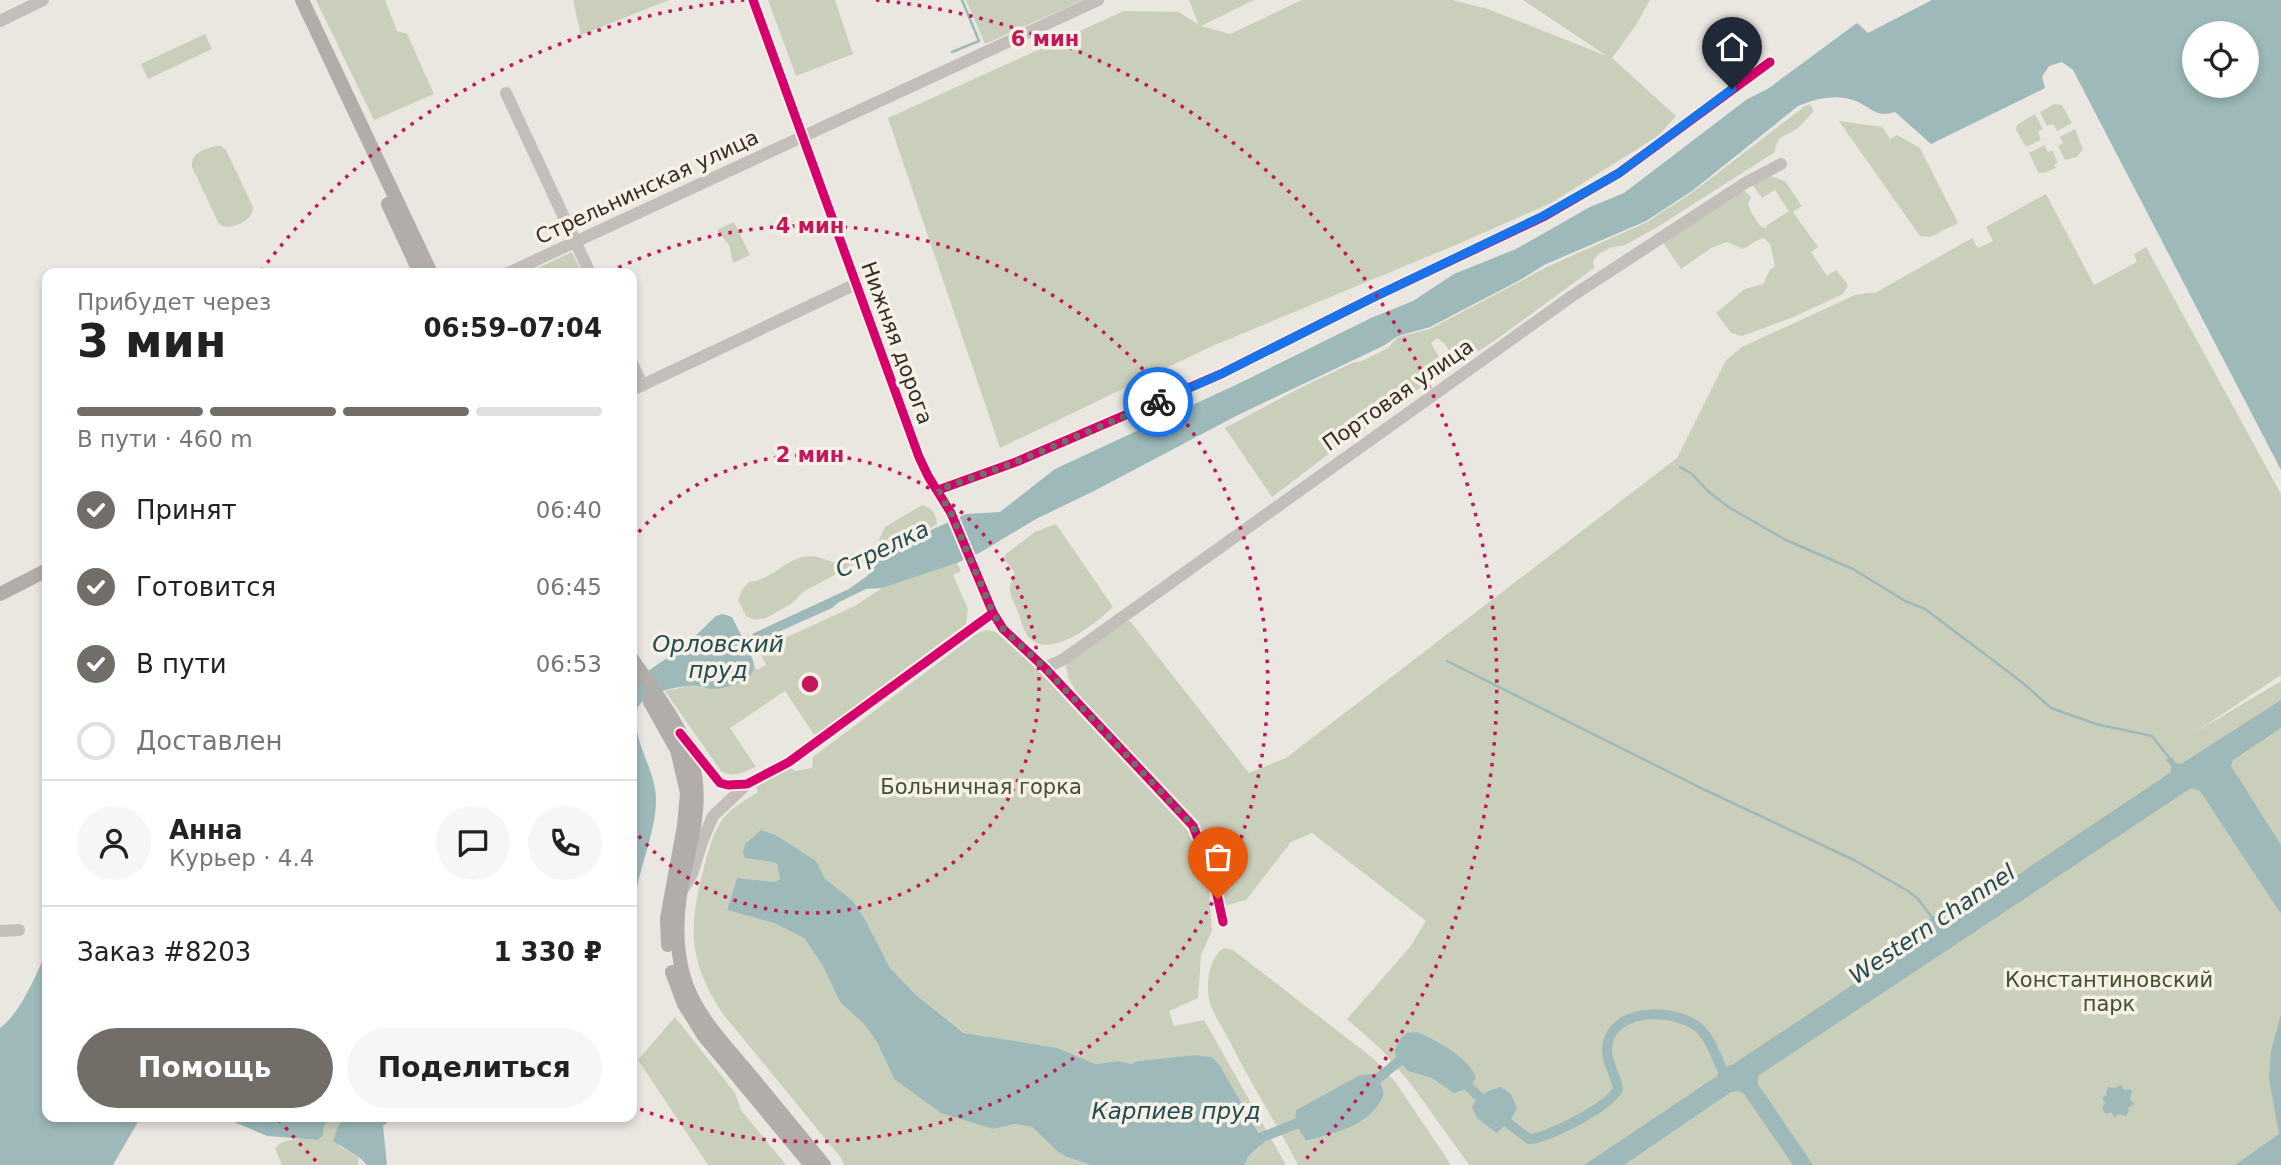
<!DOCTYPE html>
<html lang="ru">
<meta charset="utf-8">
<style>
:root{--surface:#fff;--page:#f6f6f6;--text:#222;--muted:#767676;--line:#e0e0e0;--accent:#736d68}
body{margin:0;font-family:"DejaVu Sans",sans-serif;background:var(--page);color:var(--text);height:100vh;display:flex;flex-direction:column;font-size:26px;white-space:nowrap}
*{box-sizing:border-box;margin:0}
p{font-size:23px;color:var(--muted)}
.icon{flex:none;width:38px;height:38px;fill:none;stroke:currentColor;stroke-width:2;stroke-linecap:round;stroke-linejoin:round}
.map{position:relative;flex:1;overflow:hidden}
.details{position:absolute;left:42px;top:268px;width:595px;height:854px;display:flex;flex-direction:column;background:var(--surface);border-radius:14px;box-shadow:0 4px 10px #0003}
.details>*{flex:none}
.fabs{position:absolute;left:2182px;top:21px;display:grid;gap:14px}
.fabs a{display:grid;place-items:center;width:77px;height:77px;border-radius:50%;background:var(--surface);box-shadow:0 4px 10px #0003;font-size:35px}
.pin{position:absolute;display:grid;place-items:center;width:60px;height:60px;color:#fff;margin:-72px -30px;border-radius:50% 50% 50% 0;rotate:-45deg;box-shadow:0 0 7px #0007}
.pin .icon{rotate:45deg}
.courier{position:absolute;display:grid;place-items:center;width:70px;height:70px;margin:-35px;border:5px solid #1a73e8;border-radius:50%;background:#fff;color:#222;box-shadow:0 2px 9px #0007}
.overview em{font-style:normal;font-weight:700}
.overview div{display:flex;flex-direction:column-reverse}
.overview{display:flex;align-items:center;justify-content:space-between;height:119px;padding:0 35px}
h1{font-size:46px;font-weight:700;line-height:52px}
.bar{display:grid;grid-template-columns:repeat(4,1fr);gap:10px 7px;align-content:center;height:84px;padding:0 35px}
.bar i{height:9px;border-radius:5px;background:var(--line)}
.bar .selected{background:var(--accent)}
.bar p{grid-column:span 4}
.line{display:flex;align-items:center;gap:18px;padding:0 35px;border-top:2px solid var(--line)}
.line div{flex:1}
.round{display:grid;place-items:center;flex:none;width:74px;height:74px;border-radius:37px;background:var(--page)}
ol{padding:0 35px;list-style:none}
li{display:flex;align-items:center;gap:21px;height:77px}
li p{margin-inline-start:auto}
li .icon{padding:7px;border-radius:50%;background:var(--accent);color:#fff;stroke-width:4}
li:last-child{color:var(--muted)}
li i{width:38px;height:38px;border:4px solid var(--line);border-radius:50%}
.button{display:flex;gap:14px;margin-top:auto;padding:14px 35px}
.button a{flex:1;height:80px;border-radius:42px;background:var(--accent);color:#fff;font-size:28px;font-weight:700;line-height:80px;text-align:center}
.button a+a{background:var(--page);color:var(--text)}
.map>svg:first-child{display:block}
</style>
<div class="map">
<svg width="2281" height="1165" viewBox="0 0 2281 1165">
<rect width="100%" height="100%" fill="#eae6e0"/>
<!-- green -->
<g fill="#cacfbb" fill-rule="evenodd">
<path d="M316,0H385L397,31L407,34L434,94L374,120Z"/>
<path d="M573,0H669L581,35Z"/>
<path d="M768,0H835L853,54L796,76Z"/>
<path d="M966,0H1083L985,44Z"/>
<path d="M1189,0H1254L1201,26L1230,34L1302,0H1452L1488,9L1607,56L1523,0H1650L1636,25L1612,58L1676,116L1658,136L1551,203L1458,244L1210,347L1000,448L888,118L1124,11L1179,12L1199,25Z"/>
<path d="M205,34L212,49L148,79L141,64Z"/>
<path d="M1810,104L1814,111C1809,116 1803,123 1798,128C1786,137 1777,133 1775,152L1656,228L1625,245L1610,248L1599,254L1593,261L1594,268L1497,339L1458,364L1444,343L1437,338L1431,343L1445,368C1435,379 1426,388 1410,392L1412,396L1334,450L1272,497L1225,428L1300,388L1352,363L1362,361L1388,348L1398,337L1430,329L1547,267L1647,222L1693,192L1805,106Z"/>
<path d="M2054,104L2062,105L2072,123L2057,131L2053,124L2047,126L2040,112Z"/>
<path d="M2035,114L2043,129L2038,132L2041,140L2026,147L2016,130L2017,125Z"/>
<path d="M1839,121L1882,127L1890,139L1897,135L1920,148L1958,223L1930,237L1920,236Z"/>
<path d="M2075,129L2083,149L2077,157L2065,160L2058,146L2063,143L2060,137Z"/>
<path d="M2044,145L2048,152L2052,150L2058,163L2054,165L2056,168L2043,173L2038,172L2029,153Z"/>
<path d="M215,146H221L226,150L253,207C253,221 234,229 222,226L218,222L192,167C191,152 204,150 215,146Z"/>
<path d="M1771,176L1785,181L1802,206L1793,212L1818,247L1811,252L1827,276L1836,270L1848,285L1843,294L1791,318L1742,336L1731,333L1716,313L1745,289L1763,284L1770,270L1775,266L1770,244L1764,238C1755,240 1751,245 1743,249L1727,242L1711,248L1681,269L1662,241L1739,192L1745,191L1751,197L1748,204L1752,214L1761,227L1767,228L1766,226L1789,211L1775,190L1762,198L1752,184Z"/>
<path d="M2046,194L2094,285L2137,262L2134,254L2146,247L2281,494V675L2194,733L2281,681V1165H1469L1411,1084L1382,1050L1347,1019L1410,947L1426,921L1312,833L1291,842L1246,900L1224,906L1218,874L1196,819L1078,695L1068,677L1066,666L1075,655L1124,623L1130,621L1249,773L1286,758L1677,458L1726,360L1742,347L1855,295L1877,292L1972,238L1978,248L1993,241L1986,227Z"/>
<path d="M734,222L750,255L733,263L729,245L717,230Z"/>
<path d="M572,252L582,273H527Z"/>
<path d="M922,505C932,508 936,513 937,524L929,529L884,548L878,555L868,562L853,565L803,592L791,604L766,618L755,620L746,616L738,600L742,590L749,582C773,580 786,557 810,556C828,556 835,571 851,554L874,551L885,527Z"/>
<path d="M1056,524L1113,607C1096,623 1048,663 1027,635C1023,629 1021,621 1019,614C1012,595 1005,593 1015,573L1004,558L1007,553L1035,532Z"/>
<path d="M957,563L961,571L953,575L968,609L966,624L815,736L785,691L730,728L756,767C745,771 733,779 721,771L665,691L689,686L711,689L723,688L735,684L754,669V665L757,670L766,665L757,647L762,642L767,648L773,650L776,642L855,606L882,588Z"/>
<path d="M987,630L996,632L1040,672L1188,831L1208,883L1212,930L1201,955L1198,998L1169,1011L1174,1026L1204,1020L1286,1165H1244L1248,1157L1259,1148L1260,1134L1212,1057L1195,1055L1138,1061L1131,1064L1119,1061L1095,1064L1058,1048L965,1033L916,995L890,968L852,900L824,879L816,861L776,835L761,830L746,858L772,862L777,865L780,879L775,882L737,878L727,910L774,923L804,938L823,966L840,1002L864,1024L877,1042L894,1079L993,1129L1015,1124L1032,1127L1058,1152L1067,1157L1091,1165H844L841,1158L723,1014C686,958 689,925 705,863C710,846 714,828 727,814C736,805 747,799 758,792L756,787L789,766L795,771L812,768L813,757L978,633Z"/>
<path d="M1224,948L1233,950L1374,1059L1396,1083L1451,1165H1298C1276,1123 1251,1084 1230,1042C1224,1029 1214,1016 1210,1003C1205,988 1209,957 1224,948ZM1358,1076L1384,1094C1371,1126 1337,1130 1306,1141C1300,1131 1293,1123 1296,1110Z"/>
<path d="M675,1017L735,1093L741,1110L786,1165H708L638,1060Z"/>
<path d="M330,1117H345L338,1126L339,1146L359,1157L358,1165H282L275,1148C286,1136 303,1139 317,1140L323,1136L324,1126Z"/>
</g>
<!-- water -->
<g fill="#9db9ba" fill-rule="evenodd">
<path d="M1932,0H2281V470L2073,70L2062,62L2049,66L2042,77L2045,88L1931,144L1895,112C1874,119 1870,105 1853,100C1834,94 1815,99 1798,106L1692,191L1646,221L1544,265L1520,280L1430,327L1398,336L1383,346L1236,416L1094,491L1036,519L981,552L957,563L882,588L866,589L839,602L832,608L756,642L752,634L849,589L867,576L884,555L899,545L966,514L1000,512L1055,469L1242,382L1371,318L1413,301L1454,274L1516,249L1590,207L1624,193L1746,100L1769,88L1857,23L1868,33ZM2194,33H2247V86H2194Z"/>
<path d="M723,614L732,617L742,637L748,635L752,643L746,646C749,652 754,660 754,666C754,682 722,690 710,689C703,688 696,685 689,686C672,687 638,695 636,713C633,744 657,771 656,802C655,838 634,878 633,917C632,935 637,953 637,971C637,983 634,996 632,1008V682L686,645L716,616Z"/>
<path d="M2281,700V728L2233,760L2231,766L2281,845V914L2200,791L2191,788L1758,1076V1084L1813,1165H1793L1744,1094L1738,1091L1731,1092L1624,1165H1584L1717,1076L1719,1070L1714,1062L1720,1058L1725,1066L1732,1065L1932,932L1934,927L1929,920L1935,915L1941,923H1946L2171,772V766L2166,760L2172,757L2176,763L2181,764Z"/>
<path d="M761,830L776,835L816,861L825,879L852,900L864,918L890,968L916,995L964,1033L1058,1048L1095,1064L1119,1061L1131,1064L1138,1061L1195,1055L1212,1057L1220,1066L1264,1142L1248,1157L1244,1165H1091L1067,1157L1058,1152L1032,1127L1015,1124L993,1129L941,1113L894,1079L877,1042L864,1024L840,1002L823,966L804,938L774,923L727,910L737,878L775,882L780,879L777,864L772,862L745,858L743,853L745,844Z"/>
<path d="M47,950V1116L145,1117L139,1120L113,1165H0V1028C21,1013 37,973 47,950Z"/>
<path d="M2281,1015V1165H2235L2279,1134L2269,1078L2271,1051Z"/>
<path d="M1417,1032C1437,1041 1469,1057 1476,1078C1471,1087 1464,1090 1454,1093L1432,1078L1408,1071L1396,1058L1395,1050L1400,1039L1407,1033Z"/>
<path d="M1370,1074L1379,1079L1384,1094C1371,1126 1337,1132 1306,1141C1300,1131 1293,1123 1296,1110L1358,1076Z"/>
<path d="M2121,1085L2124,1090L2129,1089L2132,1091L2130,1099L2134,1104L2128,1108L2129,1111L2126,1116L2119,1114L2114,1117L2111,1112L2106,1114L2102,1108L2105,1103L2102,1098L2107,1095L2106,1092L2108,1087L2115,1088Z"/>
<path d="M1501,1087L1511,1094L1517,1108L1511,1119L1497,1133L1477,1118L1472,1107C1479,1095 1487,1090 1501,1087Z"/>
<path d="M209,1117H330L324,1126L323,1136L317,1140L267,1136L225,1118Z"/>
<path d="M345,1117H394L383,1126L387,1165H367L359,1157L333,1141L338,1126Z"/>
</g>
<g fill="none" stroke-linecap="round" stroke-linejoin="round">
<!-- stream -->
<g stroke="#9db9ba" stroke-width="2.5">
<path d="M952,52L979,41L962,0"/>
<path d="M1680,467L1692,474L1709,492L1730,508L1786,540L1853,569L1905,601L1925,609L2023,683L2051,708L2096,724L2152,736L2171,760"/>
<path d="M1447,661L1703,789L1854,860L1908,891L1918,899L1933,919"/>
</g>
<!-- canal -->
<g stroke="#9db9ba" stroke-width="10">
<path d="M1461,1079L1488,1106"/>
<path d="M1370,1085L1403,1058L1408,1057"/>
<path d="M1499,1116L1529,1139C1550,1137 1609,1107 1618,1089C1615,1071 1604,1061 1608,1042C1617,1007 1675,1009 1698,1027C1709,1036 1716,1056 1722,1069"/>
<path d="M1255,1140L1308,1119"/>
</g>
<!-- minor -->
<g stroke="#c3beb9" stroke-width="12">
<path d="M753,0L919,457L928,476L951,513L993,613L1003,629L1045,668L1193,826L1213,876L1223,922"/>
<path d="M0,21L43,0"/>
<path d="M506,93L590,273"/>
<path d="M508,273L1098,0"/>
<path d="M632,363L642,385"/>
<path d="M632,390L856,284"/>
<path d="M938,490L1016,462L1221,374L1372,298L1543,217L1619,173L1770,62"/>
<path d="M1045,668L1064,659L1572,296L1745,183L1781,164"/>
<path d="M685,738L720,783L728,785L747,784L789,762L993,613"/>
<path d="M682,891L692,874L703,839L713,816L747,784"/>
<path d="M0,931L19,930"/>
</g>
<!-- major -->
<g stroke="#b2ada8" stroke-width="14">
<path d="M302,0L431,273"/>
<path d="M388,204L420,273"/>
<path d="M0,594L47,570"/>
<path d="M632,659C656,695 687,731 695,775C702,816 686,855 680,895C676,922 676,948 683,974C693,1013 725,1045 750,1075C775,1105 799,1135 824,1165"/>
<path d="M650,702L677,750L687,793L684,826L667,918L668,945"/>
<path d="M672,972L684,1004L704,1036L811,1165"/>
</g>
<!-- cycleway casing -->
<g stroke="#f7f0e6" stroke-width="13">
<g id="cycleway">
<path d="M753,0L919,457L928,476L951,513L993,613L1003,629L1045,668L1193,826L1213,876L1223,922"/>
<path d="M938,490L1016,462L1221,374L1372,298L1543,217L1619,173L1770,62"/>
<path d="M680,733L720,783L728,785L747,784L789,762L993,613"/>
</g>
</g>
<!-- cycleway -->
<use href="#cycleway" stroke="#d6006c" stroke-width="9"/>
</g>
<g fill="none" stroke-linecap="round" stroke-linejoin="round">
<!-- done -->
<path stroke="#736d68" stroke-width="7" stroke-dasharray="0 12.6" d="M1158,402L1016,462L938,490L951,513L993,613L1003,629L1045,668L1193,826L1213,876L1218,899"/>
<!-- route -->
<path stroke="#1a73e8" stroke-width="9" d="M1158,402L1221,374L1372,298L1543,216L1619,173L1732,89"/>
</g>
<!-- distance rings -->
<g fill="none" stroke="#c2185b" stroke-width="3.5" stroke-dasharray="3.5 7">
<path d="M632 540A229 229 0 1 1 632 828"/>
<path d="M609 272A458 458 0 1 1 635 1107"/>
<path d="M316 1161A687 687 0 0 1 280 1121M261 271A687 687 0 0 1 744 0M876 0A687 687 0 0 1 1304 1161"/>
</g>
<g text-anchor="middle" stroke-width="7" stroke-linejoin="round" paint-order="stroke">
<!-- street labels -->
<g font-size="21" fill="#332c27" stroke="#f7f0e6">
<text transform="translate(647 187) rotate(-25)" y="7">Стрельнинская улица</text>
<text transform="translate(897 343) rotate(70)" y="7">Нижняя дорога</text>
<text transform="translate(1398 395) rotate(-35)" y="7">Портовая улица</text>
</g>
<!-- park labels -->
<g font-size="21" fill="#41502d" stroke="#f7f0e6">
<text x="981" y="794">Больничная горка</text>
<text x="2109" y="987">Константиновский<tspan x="2109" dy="24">парк</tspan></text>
</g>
<!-- water labels -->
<g font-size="23" font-style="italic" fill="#204c51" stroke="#f7f0e6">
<text transform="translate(882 549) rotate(-26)" y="8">Стрелка</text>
<text x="718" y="652">Орловский<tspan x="718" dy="26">пруд</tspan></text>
<text transform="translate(1932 924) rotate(-34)" y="8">Western channel</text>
<text x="1176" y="1119">Карпиев пруд</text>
</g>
</g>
<circle cx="810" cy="684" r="10" fill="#c2185b" stroke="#f7f0e6" stroke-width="3.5"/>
<g font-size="21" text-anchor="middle" font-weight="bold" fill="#c2185b" stroke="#f7f0e6" stroke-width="7" stroke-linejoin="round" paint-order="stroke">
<text x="1045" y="46">6 мин</text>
<text x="810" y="233">4 мин</text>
<text x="810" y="462">2 мин</text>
</g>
</svg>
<div class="fabs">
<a><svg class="icon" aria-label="locate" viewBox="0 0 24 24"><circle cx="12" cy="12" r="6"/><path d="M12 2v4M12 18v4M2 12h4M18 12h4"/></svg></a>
</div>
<div class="pin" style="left:1218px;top:899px;background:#ea580c"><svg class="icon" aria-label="bag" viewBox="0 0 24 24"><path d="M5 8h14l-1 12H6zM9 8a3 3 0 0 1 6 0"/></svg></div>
<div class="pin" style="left:1732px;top:89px;background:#1f2937"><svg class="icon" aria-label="home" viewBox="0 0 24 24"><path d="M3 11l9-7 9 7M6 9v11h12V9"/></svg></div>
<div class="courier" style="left:1158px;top:402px"><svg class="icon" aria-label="bike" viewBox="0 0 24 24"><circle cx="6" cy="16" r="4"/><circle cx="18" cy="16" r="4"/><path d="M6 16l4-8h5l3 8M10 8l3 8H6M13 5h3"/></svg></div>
<section class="details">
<div class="overview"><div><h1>3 мин</h1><p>Прибудет через</p></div><em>06:59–07:04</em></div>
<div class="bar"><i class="selected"></i><i class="selected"></i><i class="selected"></i><i></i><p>В пути · 460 m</p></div>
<ol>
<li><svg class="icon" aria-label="check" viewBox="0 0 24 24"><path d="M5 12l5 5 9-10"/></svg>Принят<p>06:40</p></li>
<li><svg class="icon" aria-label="check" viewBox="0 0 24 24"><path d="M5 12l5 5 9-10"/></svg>Готовится<p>06:45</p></li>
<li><svg class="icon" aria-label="check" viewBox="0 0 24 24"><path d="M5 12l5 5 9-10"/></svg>В пути<p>06:53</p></li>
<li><i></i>Доставлен</li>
</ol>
<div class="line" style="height:126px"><a class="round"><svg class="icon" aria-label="person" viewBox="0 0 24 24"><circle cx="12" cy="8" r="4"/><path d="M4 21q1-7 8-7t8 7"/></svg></a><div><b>Анна</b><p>Курьер · 4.4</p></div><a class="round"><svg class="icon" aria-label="chat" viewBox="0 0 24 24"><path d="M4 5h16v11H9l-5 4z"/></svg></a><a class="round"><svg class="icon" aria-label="phone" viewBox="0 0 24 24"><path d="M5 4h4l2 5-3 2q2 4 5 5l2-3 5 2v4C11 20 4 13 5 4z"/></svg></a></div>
<div class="line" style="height:91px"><div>Заказ #8203</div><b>1 330 ₽</b></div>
<div class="button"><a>Помощь</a><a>Поделиться</a></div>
</section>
</div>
